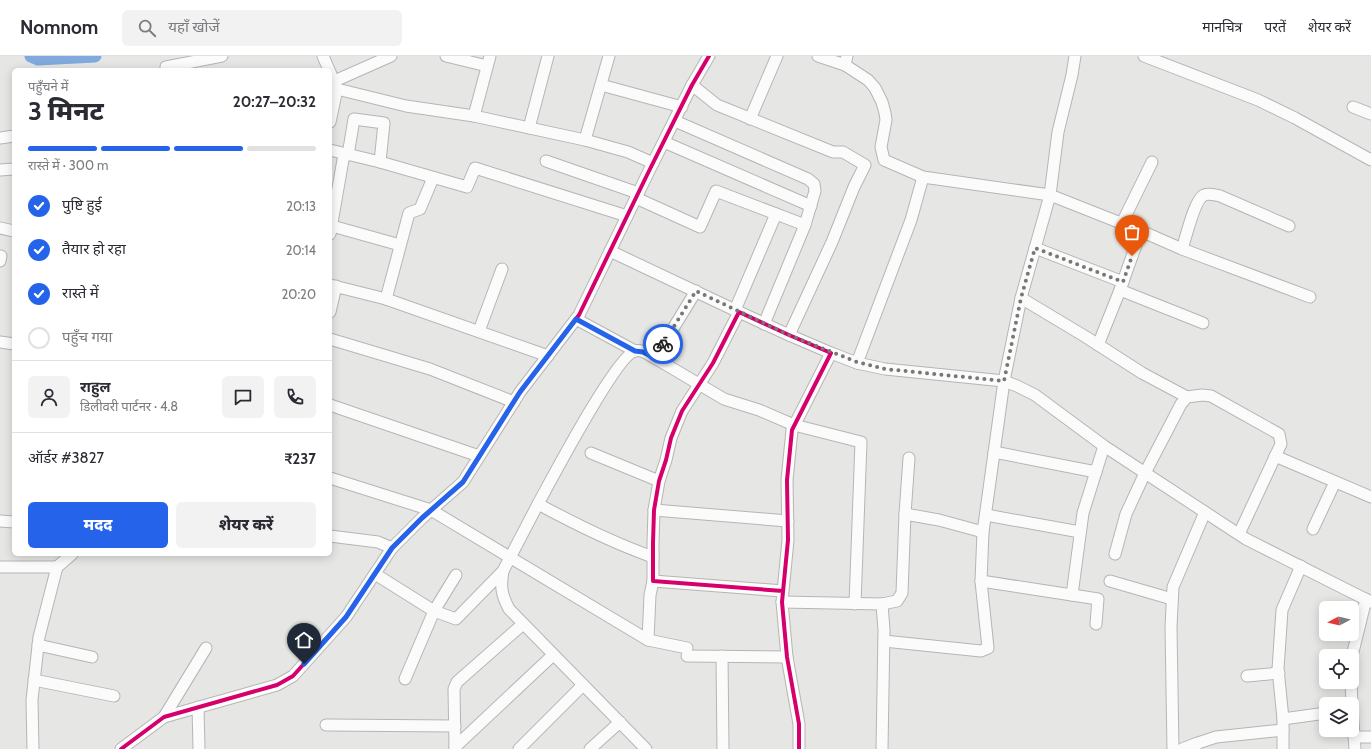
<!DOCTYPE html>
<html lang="hi">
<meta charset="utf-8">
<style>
:root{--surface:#fff;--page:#f2f2f3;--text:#2b2b33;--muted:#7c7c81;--line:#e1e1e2;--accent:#2563eb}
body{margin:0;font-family:Cabin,"Noto Sans Devanagari",sans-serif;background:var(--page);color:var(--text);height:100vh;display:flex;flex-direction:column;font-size:15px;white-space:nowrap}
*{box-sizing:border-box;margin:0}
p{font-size:13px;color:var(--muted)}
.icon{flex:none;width:22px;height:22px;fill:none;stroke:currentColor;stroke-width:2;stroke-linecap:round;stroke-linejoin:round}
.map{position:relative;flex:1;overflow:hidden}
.drawer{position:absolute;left:12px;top:12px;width:320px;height:488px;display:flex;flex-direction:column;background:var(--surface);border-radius:6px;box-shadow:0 2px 10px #0003}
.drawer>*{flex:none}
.needle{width:26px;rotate:263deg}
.tools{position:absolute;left:1319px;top:545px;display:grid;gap:8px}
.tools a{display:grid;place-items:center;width:40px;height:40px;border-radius:6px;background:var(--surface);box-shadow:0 2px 10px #0003;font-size:20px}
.pin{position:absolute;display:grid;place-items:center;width:34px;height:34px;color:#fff;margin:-41px -17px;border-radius:50% 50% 50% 0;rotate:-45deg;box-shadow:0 0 4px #0007}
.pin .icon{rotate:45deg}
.courier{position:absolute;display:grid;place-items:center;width:40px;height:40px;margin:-20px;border:3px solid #2563eb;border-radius:50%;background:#fff;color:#222;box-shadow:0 1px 5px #0007}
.headline em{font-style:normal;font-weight:800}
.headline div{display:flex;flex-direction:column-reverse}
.headline{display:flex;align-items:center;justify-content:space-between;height:68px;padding:0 16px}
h1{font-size:26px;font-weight:800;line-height:30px}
.bar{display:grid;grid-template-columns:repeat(4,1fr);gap:6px 4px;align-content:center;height:48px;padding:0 16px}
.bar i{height:5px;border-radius:3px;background:var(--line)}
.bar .active{background:var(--accent)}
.bar p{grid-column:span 4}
.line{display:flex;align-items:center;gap:10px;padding:0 16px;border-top:1px solid var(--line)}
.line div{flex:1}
.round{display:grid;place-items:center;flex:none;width:42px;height:42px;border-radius:6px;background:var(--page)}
ol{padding:0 16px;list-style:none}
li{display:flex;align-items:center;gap:12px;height:44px}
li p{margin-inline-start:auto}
li .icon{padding:4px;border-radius:50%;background:var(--accent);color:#fff;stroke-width:4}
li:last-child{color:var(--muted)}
li i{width:22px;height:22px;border:2px solid var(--line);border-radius:50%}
.primary-button{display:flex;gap:8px;margin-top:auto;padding:8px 16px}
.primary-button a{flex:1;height:46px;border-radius:6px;background:var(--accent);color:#fff;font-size:16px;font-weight:800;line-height:46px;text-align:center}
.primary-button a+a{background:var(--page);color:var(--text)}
header{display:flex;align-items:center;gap:24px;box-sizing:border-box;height:56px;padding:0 20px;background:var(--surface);border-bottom:1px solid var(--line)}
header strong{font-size:19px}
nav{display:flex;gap:22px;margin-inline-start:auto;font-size:14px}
.search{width:280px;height:36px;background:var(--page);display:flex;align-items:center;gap:10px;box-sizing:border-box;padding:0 14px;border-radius:6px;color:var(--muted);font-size:15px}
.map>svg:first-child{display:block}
</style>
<header>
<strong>Nomnom</strong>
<div class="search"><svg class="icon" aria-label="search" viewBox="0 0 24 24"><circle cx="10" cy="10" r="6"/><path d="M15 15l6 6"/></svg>यहाँ खोजें</div>
<nav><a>मानचित्र</a><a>परतें</a><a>शेयर करें</a></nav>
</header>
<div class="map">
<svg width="1371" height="693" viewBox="0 0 1371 693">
<rect width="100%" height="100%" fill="#e6e7e4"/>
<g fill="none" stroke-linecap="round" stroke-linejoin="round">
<!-- canal -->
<path stroke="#80aadd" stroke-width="13" d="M31,0L38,3L95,0"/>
<!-- street casing -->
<g stroke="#b5b6b4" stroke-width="13">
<g id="street">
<path d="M323,0L329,14"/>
<path d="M446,0L487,10"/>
<path d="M818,0L845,9L847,0"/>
<path d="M1144,0L1258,44L1295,62L1371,104"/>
<path d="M845,9L868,24L875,32L882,46L885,57L886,64L881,91L884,104L923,121L1050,139L1058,76L1072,19L1075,0"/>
<path d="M166,14V11L222,0"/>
<path d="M330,16L337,33L406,50L474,60L585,84L628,96L653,107"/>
<path d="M330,27L391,0"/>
<path d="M601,29L682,51"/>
<path d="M692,29L717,49L833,96H843L865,109L854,131L832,186L789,279"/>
<path d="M1353,51L1371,58"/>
<path d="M474,60L490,0"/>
<path d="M750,63L777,0"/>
<path d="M675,65L808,123L814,128L815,135L805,169L764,268"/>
<path d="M330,66L337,33"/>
<path d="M529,72L548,0"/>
<path d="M0,82L14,80"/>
<path d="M585,84L609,0"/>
<path d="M664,86L811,150"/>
<path d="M330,94L380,106L467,131L475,112L627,160"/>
<path d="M348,99L354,63L384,67L380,106"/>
<path d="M546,105L638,137"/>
<path d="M0,114L14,113"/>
<path d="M636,142L700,171L716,135L805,169"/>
<path d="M1122,167L1152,106"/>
<path d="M332,170L400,189"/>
<path d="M0,172L14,175"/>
<path d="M330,178L344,98"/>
<path d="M1035,192L1123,226"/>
<path d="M1182,193C1186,182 1194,144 1204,139C1209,137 1215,139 1220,140L1289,170"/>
<path d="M610,195L739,256"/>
<path d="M0,200H1L0,205"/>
<path d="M330,229L386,243L548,300"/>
<path d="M1120,234L1141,175L1182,193L1310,241"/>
<path d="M696,235L655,302L724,343L759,354L794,369L861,386L855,548"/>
<path d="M1021,242L1050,139L1141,175"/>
<path d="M386,243L409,157L420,153L433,122"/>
<path d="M735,254L776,158"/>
<path d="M330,256L336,230"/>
<path d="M576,263L635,295"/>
<path d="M479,275L502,213"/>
<path d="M330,283L430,313L514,346"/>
<path d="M0,286L14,288"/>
<path d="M1098,289L1120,234L1203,267"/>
<path d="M831,297L857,307L885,313L1004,325L1021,242L1086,281L1142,317L1187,341"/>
<path d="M857,307L911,164L923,121"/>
<path d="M330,349L479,400"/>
<path d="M1104,390L1083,457L1072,539L981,525L983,476L1004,325L1017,330L1035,339L1104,390L1246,483L1371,546"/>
<path d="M994,396L1096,416"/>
<path d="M591,397L659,425"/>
<path d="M1275,400L1371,441"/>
<path d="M330,422L431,454L648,584L687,592"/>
<path d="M654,454L788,465"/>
<path d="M905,458L909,402"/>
<path d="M986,459L1080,476"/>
<path d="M0,465L14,466"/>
<path d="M1313,473L1335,426"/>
<path d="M330,480L378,486L392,492"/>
<path d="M1115,498L1126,458L1145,417L1181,348L1187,341L1202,339L1211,340L1279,378L1281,388L1239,478"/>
<path d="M653,501C613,487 575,468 538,448C550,426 617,299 635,295C641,293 649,299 655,302"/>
<path d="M0,511H57L39,581L32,644L33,693"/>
<path d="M57,511L72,498"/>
<path d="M503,515C500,531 502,540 509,553L646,693"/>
<path d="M375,518L434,555L456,563L503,515L538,448"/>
<path d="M1110,525L1172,543"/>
<path d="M783,535L653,525V487L654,454L659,425L666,404L671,382L682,355L713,307L739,256L789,279L831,297L792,374L787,424L788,484L782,546L787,601L799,668V693"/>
<path d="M1072,539L1098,543L1096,568"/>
<path d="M782,546L882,548L884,574L882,693"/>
<path d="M882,548L897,545L902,537L905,458L939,464L983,476"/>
<path d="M648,584L650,539L653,525"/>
<path d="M884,585L981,595L988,592L981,525"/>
<path d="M38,589L92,601"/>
<path d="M687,600L787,601"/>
<path d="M722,600L723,693"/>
<path d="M1352,600L1366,543"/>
<path d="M1247,620L1279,617"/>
<path d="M405,623L434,555L456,519"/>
<path d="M34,624L114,640"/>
<path d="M1351,626L1352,648"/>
<path d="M198,651L199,693"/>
<path d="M1352,653L1355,693"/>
<path d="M164,661L206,592"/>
<path d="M1283,663L1278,613L1282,554L1301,510"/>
<path d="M326,669L455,670"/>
<path d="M1354,681H1371"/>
<path d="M1195,688L1216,681L1283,674"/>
<path d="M455,691L454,633L457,626L523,568"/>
<path d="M121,693L164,661L277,629L293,620L346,561L392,492L422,462L463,426L520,336L579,259L648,117L692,29L709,0"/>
<path d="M456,693L455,691L553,599"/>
<path d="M519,693L583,629"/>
<path d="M590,693L620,666"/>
<path d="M1173,693L1171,571L1173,531L1205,456"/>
<path d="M1182,693L1195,688V693"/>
<path d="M1283,693V663L1326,657"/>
</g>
</g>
<!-- street -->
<use href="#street" stroke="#fbfbfb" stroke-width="11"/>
<!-- cycleway casing -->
<g stroke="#fff" stroke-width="6">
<g id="cycleway">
<path d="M783,535L653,525V487L654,454L659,425L666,404L671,382L682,355L713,307L739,256L789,279L831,297L792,374L787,424L788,484L782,546L787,601L799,668V693"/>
<path d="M121,693L164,661L277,629L293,620L346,561L392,492L422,462L463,426L520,336L579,259L648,117L692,29L709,0"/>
</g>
</g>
<!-- cycleway -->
<use href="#cycleway" stroke="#d6006c" stroke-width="4"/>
</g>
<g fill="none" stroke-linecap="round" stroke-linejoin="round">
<!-- done -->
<path stroke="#777876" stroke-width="4" stroke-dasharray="0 7.2" d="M663,288L696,235L789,279L857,306L885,313L1004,325L1021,242L1035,192L1123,226L1132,200"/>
<!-- route -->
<path stroke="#2563eb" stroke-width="5" d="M304,608L346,561L392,492L422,462L463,426L520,336L576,263L635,295L643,296L655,302L663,288"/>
</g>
</svg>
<div class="tools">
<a><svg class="needle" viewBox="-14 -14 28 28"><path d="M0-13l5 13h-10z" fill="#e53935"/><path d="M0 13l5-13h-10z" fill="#7c7c81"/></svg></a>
<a><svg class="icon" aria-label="locate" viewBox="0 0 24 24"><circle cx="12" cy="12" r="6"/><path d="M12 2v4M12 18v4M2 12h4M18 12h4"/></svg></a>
<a><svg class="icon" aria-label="layers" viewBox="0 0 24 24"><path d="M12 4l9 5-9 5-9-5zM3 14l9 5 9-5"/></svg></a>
</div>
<div class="pin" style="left:1132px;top:200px;background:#ea580c"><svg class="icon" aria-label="bag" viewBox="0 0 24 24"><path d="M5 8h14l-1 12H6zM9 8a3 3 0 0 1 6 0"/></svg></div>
<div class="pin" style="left:304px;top:608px;background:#1f2937"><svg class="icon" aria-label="home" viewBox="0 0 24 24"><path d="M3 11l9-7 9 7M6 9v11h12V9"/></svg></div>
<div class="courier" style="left:663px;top:288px"><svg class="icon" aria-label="bike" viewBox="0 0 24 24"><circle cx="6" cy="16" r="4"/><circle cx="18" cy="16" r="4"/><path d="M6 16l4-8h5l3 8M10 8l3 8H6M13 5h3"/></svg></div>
<section class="drawer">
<div class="headline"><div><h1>3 मिनट</h1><p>पहुँचने में</p></div><em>20:27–20:32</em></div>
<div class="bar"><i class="active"></i><i class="active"></i><i class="active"></i><i></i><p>रास्ते में · 300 m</p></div>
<ol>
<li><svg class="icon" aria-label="check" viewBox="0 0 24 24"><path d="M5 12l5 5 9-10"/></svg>पुष्टि हुई<p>20:13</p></li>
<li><svg class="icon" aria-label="check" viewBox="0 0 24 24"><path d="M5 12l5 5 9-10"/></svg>तैयार हो रहा<p>20:14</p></li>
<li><svg class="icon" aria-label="check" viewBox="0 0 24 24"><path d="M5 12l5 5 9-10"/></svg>रास्ते में<p>20:20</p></li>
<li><i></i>पहुँच गया</li>
</ol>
<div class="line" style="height:72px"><a class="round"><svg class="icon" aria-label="person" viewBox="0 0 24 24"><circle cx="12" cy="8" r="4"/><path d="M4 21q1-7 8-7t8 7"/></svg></a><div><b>राहुल</b><p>डिलीवरी पार्टनर · 4.8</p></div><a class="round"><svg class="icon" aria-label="chat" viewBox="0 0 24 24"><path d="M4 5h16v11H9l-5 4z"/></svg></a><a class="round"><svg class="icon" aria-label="phone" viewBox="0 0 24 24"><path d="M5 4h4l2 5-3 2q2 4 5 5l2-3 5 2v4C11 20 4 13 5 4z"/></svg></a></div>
<div class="line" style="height:52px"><div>ऑर्डर #3827</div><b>₹237</b></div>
<div class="primary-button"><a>मदद</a><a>शेयर करें</a></div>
</section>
</div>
